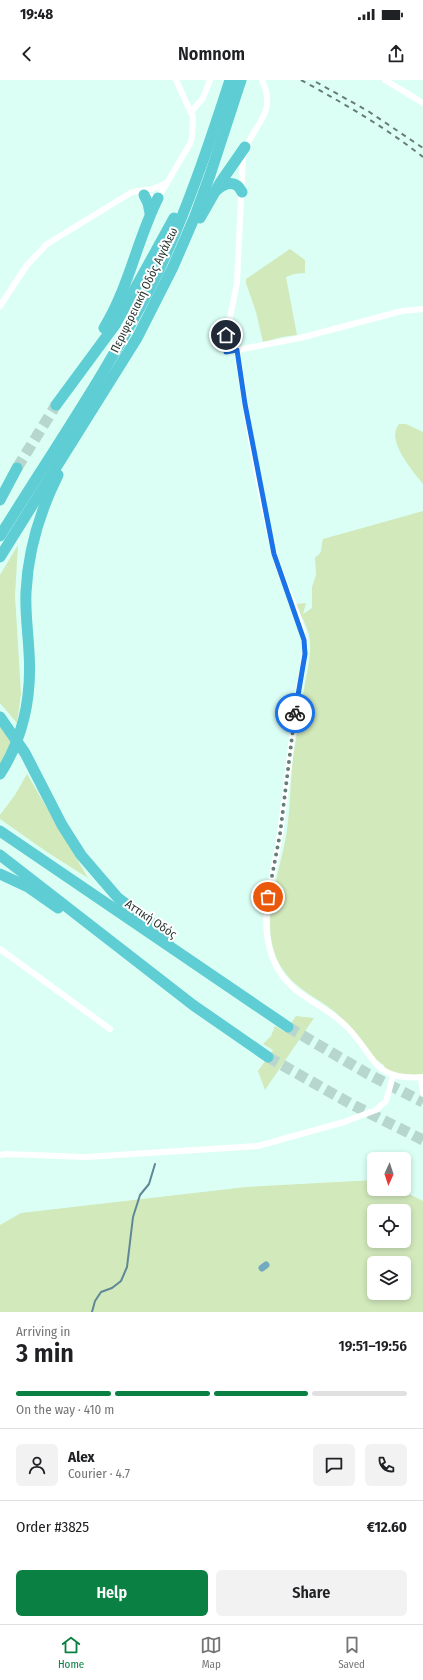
<!DOCTYPE html>
<meta charset="utf-8">
<style>
:root{--surface:#fff;--page:#f2f2f2;--text:#202124;--muted:#757577;--line:#e0e0e0;--accent:#0b8043}
body{margin:0;font-family:"Fira Sans Condensed",sans-serif;background:var(--page);color:var(--text);height:100vh;display:flex;flex-direction:column;font-size:15px;white-space:nowrap}
*{box-sizing:border-box;margin:0}
p{font-size:13px;color:var(--muted)}
.icon{flex:none;width:22px;height:22px;fill:none;stroke:currentColor;stroke-width:2;stroke-linecap:round;stroke-linejoin:round}
.map{position:relative;height:1232px;overflow:hidden}
.details{display:flex;flex-direction:column;background:var(--surface);flex:1}
.details>*{flex:none}
.needle{width:26px;rotate:183deg}
.controls{position:absolute;left:367px;top:1072px;display:grid;gap:8px}
.controls a{display:grid;place-items:center;width:44px;height:44px;border-radius:6px;background:var(--surface);box-shadow:0 2px 6px #0003;font-size:20px}
.pin{position:absolute;display:grid;place-items:center;width:34px;height:34px;color:#fff;margin:-17px;border:2px solid #fff;border-radius:50%;box-shadow:0 1px 4px #0007}
.courier{position:absolute;display:grid;place-items:center;width:40px;height:40px;margin:-20px;border:3px solid #1a73e8;border-radius:50%;background:#fff;color:#222;box-shadow:0 1px 5px #0007}
.overview em{font-style:normal;font-weight:600}
.overview div{display:flex;flex-direction:column-reverse}
.overview{display:flex;align-items:center;justify-content:space-between;height:68px;padding:0 16px}
h1{font-size:26px;font-weight:600;line-height:30px}
.bar{display:grid;grid-template-columns:repeat(4,1fr);gap:6px 4px;align-content:center;height:48px;padding:0 16px}
.bar i{height:5px;border-radius:3px;background:var(--line)}
.bar .on{background:var(--accent)}
.bar p{grid-column:span 4}
.line{display:flex;align-items:center;gap:10px;padding:0 16px;border-top:1px solid var(--line)}
.line div{flex:1}
.round{display:grid;place-items:center;flex:none;width:42px;height:42px;border-radius:6px;background:var(--page)}
.primary-button{display:flex;gap:8px;margin-top:auto;padding:8px 16px}
.primary-button a{flex:1;height:46px;border-radius:6px;background:var(--accent);color:#fff;font-size:16px;font-weight:600;line-height:46px;text-align:center}
.primary-button a+a{background:var(--page);color:var(--text)}
.status{display:flex;justify-content:space-between;align-items:center;height:28px;padding:0 20px;background:var(--surface);direction:ltr}
.status svg{height:11px;fill:currentColor}
header{display:flex;justify-content:space-between;align-items:center;height:52px;padding:0 16px;background:var(--surface);font-size:18px;font-weight:600}
.menu{display:flex;justify-content:space-around;align-items:center;height:56px;border-top:1px solid var(--line);background:var(--surface);font-size:11px;color:var(--muted)}
.menu a{display:grid;justify-items:center;gap:2px}
.menu .on{color:var(--accent)}
.map>svg:first-child{display:block}
</style>
<div class="status"><b>19:48</b><svg viewBox="0 0 49 12"><path d="M0 12V9h3v3zM5 12V6h3v6zM10 12V3h3v9zM15 12V0h3v12zM26 1h20v11H26zM47 4h2v5h-2z"/></svg></div>
<header><svg class="icon" aria-label="back" viewBox="0 0 24 24"><path d="M15 5l-7 7 7 7"/></svg>Nomnom<svg class="icon" aria-label="share" viewBox="0 0 24 24"><path d="M12 15V3M7 8l5-5 5 5M5 13v7h14v-7"/></svg></header>
<div class="map">
<svg width="423" height="1232" viewBox="0 0 423 1232">
<rect width="100%" height="100%" fill="#dbfff5"/>
<!-- green -->
<g fill="#d2e9bc" fill-rule="evenodd">
<path d="M290,169L305,180V193L294,194L286,197L297,255L282,257L263,262L256,232L246,203V199Z"/>
<path d="M399,344H406L423,352V404C413,391 385,360 399,344Z"/>
<path d="M423,431V996L400,994L383,989L384,985C365,975 353,947 335,932C318,918 297,910 284,891C254,850 281,793 287,750C291,722 290,693 295,665C298,644 302,624 305,603C308,589 311,574 310,561C309,548 300,535 295,524L306,523L303,534L312,528V507L316,495L315,477C324,473 320,467 323,459Z"/>
<path d="M18,465L15,516L21,614L17,643L0,623V495Z"/>
<path d="M0,645L13,663L0,685Z"/>
<path d="M27,694L88,798L47,772L0,739V735L15,715Z"/>
<path d="M296,936L314,938L265,1010L258,991L273,970L263,964L271,956L275,946L285,952Z"/>
<path d="M374,1100V1109H399L423,1121V1232H0V1145L21,1133L246,1107ZM374,1131H404V1161H374ZM374,1183H404V1213H374Z"/>
</g>
<g fill="none" stroke-linecap="round" stroke-linejoin="round">
<!-- stream -->
<path stroke="#5e8896" stroke-width="2" d="M92,1232L95,1221L101,1212L112,1208L121,1201L127,1187L133,1137L140,1115L149,1104L155,1084"/>
<!-- canal -->
<path stroke="#74aac0" stroke-width="7" d="M262,1188L266,1185"/>
<!-- motorway-tunnel -->
<g stroke="#b7d7ce" stroke-width="11" stroke-dasharray="11 5.5" stroke-linecap="butt">
<path d="M17,388L56,325"/>
<path d="M288,947L368,994L423,1022"/>
<path d="M268,977L351,1024L423,1060"/>
</g>
<!-- minor -->
<g stroke="#fff" stroke-width="6">
<path d="M262,0C279,36 250,45 243,77L237,203L225,261L226,272L300,258L402,231L423,229"/>
<path d="M385,0L423,23"/>
<path d="M191,32L203,18L210,0"/>
<path d="M143,115L158,118L191,62L192,56L193,37L176,0"/>
<path d="M0,226L27,185L47,164L132,112L152,109L167,103"/>
<path d="M237,270C247,338 258,409 275,476C283,506 303,536 305,567C304,586 299,605 296,624C291,667 286,710 280,753C274,799 253,847 279,891C295,917 325,925 346,946C376,976 372,1001 423,997"/>
<path d="M0,869L110,949"/>
<path d="M421,998L423,1014"/>
<path d="M0,1075L6,1074L86,1077L258,1066L344,1042L376,1030L386,1021L393,996"/>
</g>
<!-- motorway -->
<g stroke="#5fcdd4" stroke-width="11">
<path d="M217,110C226,102 236,100 242,112"/>
<path d="M144,115L148,123L150,133"/>
<path d="M200,138L220,103L245,67"/>
<path d="M104,248C129,207 137,160 158,118"/>
<path d="M56,325L115,245L174,138"/>
<path d="M0,420L17,388"/>
<path d="M0,456C54,369 113,284 158,192C187,130 209,65 230,0"/>
<path d="M0,477L137,258L173,187L195,136L210,95L241,0"/>
<path d="M0,637L25,673L62,745L81,775L118,818L154,845L168,863"/>
<path d="M0,694C24,657 32,617 29,572C28,552 25,532 26,512C28,471 40,431 58,395"/>
<path d="M0,751L288,947"/>
<path d="M0,775L193,925L268,977"/>
<path d="M0,794L28,807L58,828"/>
</g>
<!-- rail -->
<g stroke="#677c76" stroke-width="2" stroke-dasharray="5 5" stroke-linecap="butt">
<path d="M301,0C343,23 385,47 423,77"/>
<path d="M316,2L368,31L423,68"/>
</g>
</g>
<g fill="none" stroke-linecap="round" stroke-linejoin="round">
<!-- done -->
<path stroke="#677d77" stroke-width="4" stroke-dasharray="0 7.2" d="M268,817L280,754L295,633"/>
<!-- route -->
<path stroke="#1a73e8" stroke-width="5" d="M226,255V272L237,270L245,324L274,474L304,560L305,574L295,633"/>
</g>
<g text-anchor="middle" stroke-width="4" stroke-linejoin="round" paint-order="stroke">
<!-- street labels -->
<g font-size="12" fill="#293733" stroke="#fff">
<text transform="translate(144 210) rotate(-64)" y="4">Περιφερειακή Οδός Αιγάλεω</text>
<text transform="translate(151 839) rotate(34)" y="4">Αττική Οδός</text>
</g>
</g>
</svg>
<div class="controls">
<a><svg class="needle" viewBox="-14 -14 28 28"><path d="M0-13l5 13h-10z" fill="#e53935"/><path d="M0 13l5-13h-10z" fill="#757577"/></svg></a>
<a><svg class="icon" aria-label="locate" viewBox="0 0 24 24"><circle cx="12" cy="12" r="6"/><path d="M12 2v4M12 18v4M2 12h4M18 12h4"/></svg></a>
<a><svg class="icon" aria-label="layers" viewBox="0 0 24 24"><path d="M12 4l9 5-9 5-9-5zM3 14l9 5 9-5"/></svg></a>
</div>
<div class="pin" style="left:268px;top:817px;background:#ea580c"><svg class="icon" aria-label="bag" viewBox="0 0 24 24"><path d="M5 8h14l-1 12H6zM9 8a3 3 0 0 1 6 0"/></svg></div>
<div class="pin" style="left:226px;top:255px;background:#1f2937"><svg class="icon" aria-label="home" viewBox="0 0 24 24"><path d="M3 11l9-7 9 7M6 9v11h12V9"/></svg></div>
<div class="courier" style="left:295px;top:633px"><svg class="icon" aria-label="bike" viewBox="0 0 24 24"><circle cx="6" cy="16" r="4"/><circle cx="18" cy="16" r="4"/><path d="M6 16l4-8h5l3 8M10 8l3 8H6M13 5h3"/></svg></div>
</div>
<section class="details">
<div class="overview"><div><h1>3 min</h1><p>Arriving in</p></div><em>19:51–19:56</em></div>
<div class="bar"><i class="on"></i><i class="on"></i><i class="on"></i><i></i><p>On the way · 410 m</p></div>
<div class="line" style="height:72px"><a class="round"><svg class="icon" aria-label="person" viewBox="0 0 24 24"><circle cx="12" cy="8" r="4"/><path d="M4 21q1-7 8-7t8 7"/></svg></a><div><b>Alex</b><p>Courier · 4.7</p></div><a class="round"><svg class="icon" aria-label="chat" viewBox="0 0 24 24"><path d="M4 5h16v11H9l-5 4z"/></svg></a><a class="round"><svg class="icon" aria-label="phone" viewBox="0 0 24 24"><path d="M5 4h4l2 5-3 2q2 4 5 5l2-3 5 2v4C11 20 4 13 5 4z"/></svg></a></div>
<div class="line" style="height:52px"><div>Order #3825</div><b>€12.60</b></div>
<div class="primary-button"><a>Help</a><a>Share</a></div>
</section>
<nav class="menu">
<a class="on"><svg class="icon" aria-label="home" viewBox="0 0 24 24"><path d="M3 11l9-7 9 7M6 9v11h12V9"/></svg>Home</a>
<a><svg class="icon" aria-label="map" viewBox="0 0 24 24"><path d="M3 6l6-2 6 2 6-2v14l-6 2-6-2-6 2zM9 4v14M15 6v14"/></svg>Map</a>
<a><svg class="icon" aria-label="saved" viewBox="0 0 24 24"><path d="M7 4h10v16l-5-4-5 4z"/></svg>Saved</a>
</nav>
